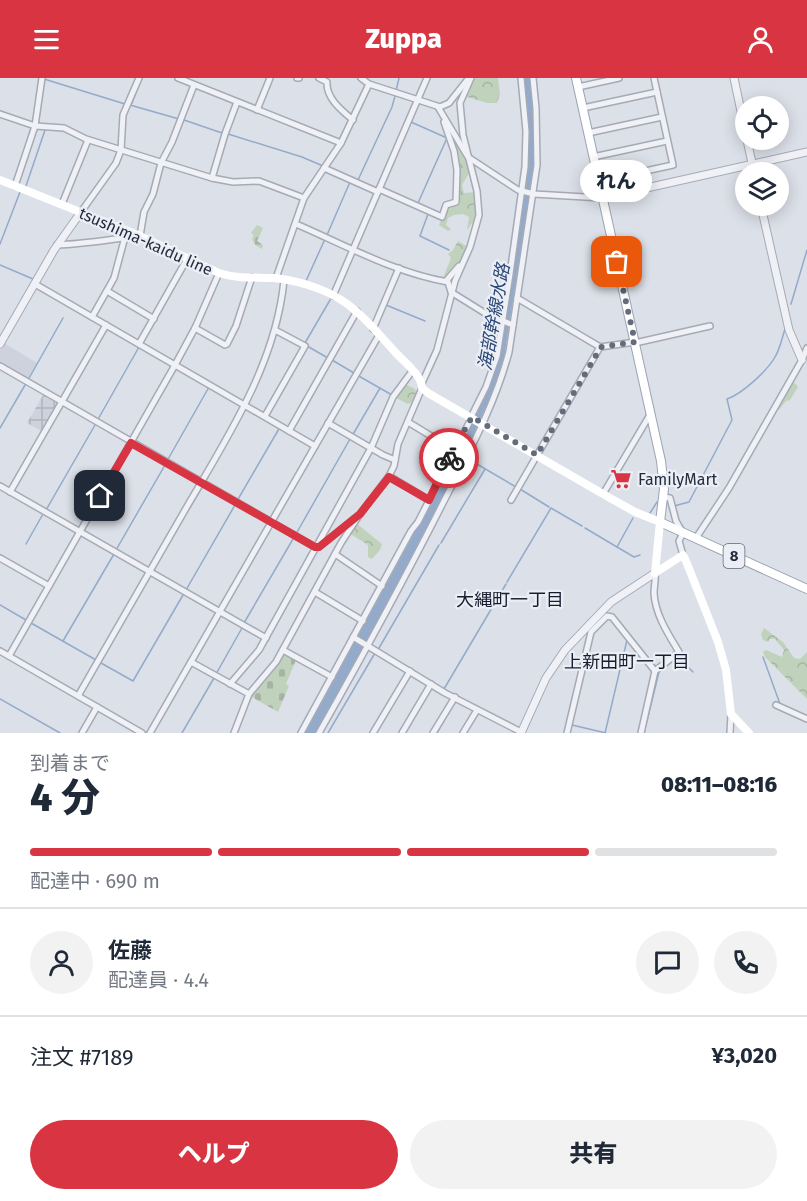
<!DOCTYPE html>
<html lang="ja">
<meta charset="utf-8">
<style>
:root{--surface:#fff;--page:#f2f2f3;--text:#1f2937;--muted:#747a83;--line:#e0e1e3;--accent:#d93441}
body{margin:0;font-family:"Fira Sans","Noto Sans JP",sans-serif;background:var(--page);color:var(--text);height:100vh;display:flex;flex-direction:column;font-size:22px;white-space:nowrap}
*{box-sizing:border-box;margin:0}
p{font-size:20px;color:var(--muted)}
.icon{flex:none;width:33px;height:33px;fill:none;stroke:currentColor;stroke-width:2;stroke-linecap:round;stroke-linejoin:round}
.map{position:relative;height:655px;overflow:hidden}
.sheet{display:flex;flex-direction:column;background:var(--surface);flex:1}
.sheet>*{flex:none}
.controls{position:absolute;left:735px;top:18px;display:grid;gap:12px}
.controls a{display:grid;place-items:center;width:54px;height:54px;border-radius:50%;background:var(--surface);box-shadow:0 3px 15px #0003;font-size:30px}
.pin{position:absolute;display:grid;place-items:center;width:51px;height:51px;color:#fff;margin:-26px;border-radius:12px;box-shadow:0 3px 9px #0006}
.courier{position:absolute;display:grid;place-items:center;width:60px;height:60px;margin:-30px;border:4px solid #d93441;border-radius:50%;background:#fff;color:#222;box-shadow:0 2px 8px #0007}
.bubble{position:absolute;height:42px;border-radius:21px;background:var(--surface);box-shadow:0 3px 15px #0003;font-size:20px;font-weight:800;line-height:42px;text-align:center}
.headline em{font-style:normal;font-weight:800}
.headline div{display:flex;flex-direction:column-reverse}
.headline{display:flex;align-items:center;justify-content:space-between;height:102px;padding:0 30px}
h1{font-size:39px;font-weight:800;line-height:45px}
.bar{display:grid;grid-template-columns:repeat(4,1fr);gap:9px 6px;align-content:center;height:72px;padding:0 30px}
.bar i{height:8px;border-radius:4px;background:var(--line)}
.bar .current{background:var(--accent)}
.bar p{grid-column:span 4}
.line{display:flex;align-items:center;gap:15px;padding:0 30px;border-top:2px solid var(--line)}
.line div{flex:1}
.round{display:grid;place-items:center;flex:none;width:63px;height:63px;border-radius:32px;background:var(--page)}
.primary-button{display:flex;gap:12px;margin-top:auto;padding:12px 30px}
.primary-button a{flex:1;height:69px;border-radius:36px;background:var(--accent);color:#fff;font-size:24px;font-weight:800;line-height:69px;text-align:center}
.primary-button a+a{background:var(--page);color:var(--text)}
header{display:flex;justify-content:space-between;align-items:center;height:78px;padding:0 30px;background:var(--accent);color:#fff;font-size:27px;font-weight:800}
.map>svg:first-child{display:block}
</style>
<header><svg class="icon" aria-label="menu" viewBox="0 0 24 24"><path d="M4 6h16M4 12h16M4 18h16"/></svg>Zuppa<svg class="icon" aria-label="person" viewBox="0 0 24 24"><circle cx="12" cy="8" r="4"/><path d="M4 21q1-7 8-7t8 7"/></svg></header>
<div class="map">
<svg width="807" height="655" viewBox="0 0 807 655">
<defs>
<pattern id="industrial-grid" width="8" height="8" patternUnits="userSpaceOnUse" patternTransform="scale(1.5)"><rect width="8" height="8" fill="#ced2dd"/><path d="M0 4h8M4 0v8" fill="none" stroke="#b1b4bf"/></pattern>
<pattern id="forest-crowns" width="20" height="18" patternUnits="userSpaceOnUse" patternTransform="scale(1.5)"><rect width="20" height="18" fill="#c0d2bc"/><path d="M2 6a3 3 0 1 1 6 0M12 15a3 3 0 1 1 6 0" fill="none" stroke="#a5b4a3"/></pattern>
<pattern id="cemetery-stones" width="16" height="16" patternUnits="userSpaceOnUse" patternTransform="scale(1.5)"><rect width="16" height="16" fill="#c0d2bc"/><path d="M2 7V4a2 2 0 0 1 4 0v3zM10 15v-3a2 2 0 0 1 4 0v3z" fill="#a5b4a3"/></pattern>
</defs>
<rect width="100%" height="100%" fill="#dce0e8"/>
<!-- built -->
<path fill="#ced2dd" d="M4,265L37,285L27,302L0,287V271Z"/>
<!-- industrial -->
<path fill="url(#industrial-grid)" d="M43,317L58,326L43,354L27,345Z"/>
<!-- forest -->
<g fill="url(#forest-crowns)">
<path d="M472,0H498L500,16L497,25H487L464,18Z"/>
<path d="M450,54L467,80L471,92L462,107L464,115L476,114L478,137L467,152L469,139L463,136L454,137L448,140L446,147L451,151L448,153L439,147L447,130L457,126Z"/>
<path d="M458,163L468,169C462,181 455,195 443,200L451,180L448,176L453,172Z"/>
<path d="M403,305L415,311L417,317L415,323L408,326L394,319Z"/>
<path d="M795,305L798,309L790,322L786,323L779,332L777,330L790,306Z"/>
<path d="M356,445L382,466L380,472L372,481L368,479V467L349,455Z"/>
<path d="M764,550L783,564L794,580L800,581L807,574V621L765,579L763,574L766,572L782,579L784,572L775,561H770L768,564L763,562L761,556Z"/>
</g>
<!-- cemetery -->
<g fill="url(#cemetery-stones)">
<path d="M257,147L263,150L257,163L263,167L262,171L255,167L252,161L254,157L251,155Z"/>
<path d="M284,574L297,580L286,606L289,608L278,634L252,619L247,626L250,618Z"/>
</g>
<!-- water -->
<path fill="#93aacb" d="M523,0H530L535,59L534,87L503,287C488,331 466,371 446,412C405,495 361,575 316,655H305L419,446L493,293L527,87Z"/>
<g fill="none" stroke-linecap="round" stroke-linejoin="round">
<!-- stream -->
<g stroke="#93aacb" stroke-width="1.5">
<path d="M44,1L125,26"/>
<path d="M396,13L399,0"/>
<path d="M132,25L140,4"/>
<path d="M130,27L179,41"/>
<path d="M184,42L222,55"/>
<path d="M412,42L411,44L447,60L418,125"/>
<path d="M228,56L302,79L323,88"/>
<path d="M358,102L392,29L395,18"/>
<path d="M26,108L45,52"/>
<path d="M428,136L420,158L449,172"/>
<path d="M327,157L350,104"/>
<path d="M0,166L20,114"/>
<path d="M0,187L33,201"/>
<path d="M306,203L325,161"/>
<path d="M791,226L807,172"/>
<path d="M386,227L425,243"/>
<path d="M305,265L330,222"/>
<path d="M307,268L328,280"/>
<path d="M332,282L354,295"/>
<path d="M357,297L392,317"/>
<path d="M28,302L63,240"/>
<path d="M97,343L139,269"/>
<path d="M0,350L25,307"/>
<path d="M352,358L380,310"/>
<path d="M470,382L516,409"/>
<path d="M167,383L209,309"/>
<path d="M520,411L549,429"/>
<path d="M237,423L280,349"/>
<path d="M674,428L689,424L732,342L727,321C742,316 767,293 775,279C780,271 782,260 785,251"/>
<path d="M46,432L95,347"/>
<path d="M650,435L657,424"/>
<path d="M585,450L617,469L633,440"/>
<path d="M296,456L350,361"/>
<path d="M441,465L485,391"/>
<path d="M26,466L43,436"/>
<path d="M617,469L634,479L640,477"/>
<path d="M116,472L165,387"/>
<path d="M507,504L551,430L582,448"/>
<path d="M186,512L235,427"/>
<path d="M0,527L26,542"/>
<path d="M617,541L656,589"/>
<path d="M31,545L96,582"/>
<path d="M244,545L293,461"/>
<path d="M63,563L114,476"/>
<path d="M379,570L439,467"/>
<path d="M763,579L780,626"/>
<path d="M101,585L133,603L183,517"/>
<path d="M216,596L242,550"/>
<path d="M444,611L506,506"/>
<path d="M0,621L60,655"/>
<path d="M572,647L606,655"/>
<path d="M182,655L214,600"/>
<path d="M328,655L375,575"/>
<path d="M437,655L450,632"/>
<path d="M605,655L627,562"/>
<path d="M644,655L659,594L678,579L693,594"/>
</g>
<!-- minor casing -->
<g stroke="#a5aab5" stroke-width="8">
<g id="minor">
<path d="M178,0L341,65"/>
<path d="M297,0H299"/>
<path d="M319,0L327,4C326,20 341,32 353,42"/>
<path d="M361,0L369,6L440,29L449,25L468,1"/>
<path d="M578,9L619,0"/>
<path d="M438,29L468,79L518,112L534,116L602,120"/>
<path d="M583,30L657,14"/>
<path d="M257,32L270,0"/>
<path d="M0,36L35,48L64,50L86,61L212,100L233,104L259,103L304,120"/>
<path d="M588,55L662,39"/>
<path d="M593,79L667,63"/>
<path d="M324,90L378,114"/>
<path d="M212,100L225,56L237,24"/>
<path d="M599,103L673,87L654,0"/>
<path d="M15,108L35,48L42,0"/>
<path d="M379,111L442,139L446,127L456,124L457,92L454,73L444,44"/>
<path d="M62,126L88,62"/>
<path d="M81,134L116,85L121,72L123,37L139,0"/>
<path d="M296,146C345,167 395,195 448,204L451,214L488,237L513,247"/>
<path d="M57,167C85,166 112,161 140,158L144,134L153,116L161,85L172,64L194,7"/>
<path d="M276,200L304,120L341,65L369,6"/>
<path d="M446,203L459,188"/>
<path d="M35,206L315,368"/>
<path d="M107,213L154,241"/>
<path d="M333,218L427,0"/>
<path d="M517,220L600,269L635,264"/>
<path d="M92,239L114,200L125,159"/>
<path d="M195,250L225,267L227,266L236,248L252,199"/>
<path d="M373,251L399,190"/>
<path d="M635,265L710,248"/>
<path d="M139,266L187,181"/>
<path d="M0,288L315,469H319L360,436"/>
<path d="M422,305L437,272L455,203L470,169L479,137L477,113L463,57L460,25L471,0"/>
<path d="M265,338L305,268L275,252"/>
<path d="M471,339L486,309L497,278L510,196L525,89L526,53L521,0"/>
<path d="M408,344L454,372"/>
<path d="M328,345L383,377L395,382"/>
<path d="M289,353L357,233"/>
<path d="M389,398L429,422"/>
<path d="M0,408L266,560"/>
<path d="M10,414L106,247"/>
<path d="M603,416L651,335"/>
<path d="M663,419L670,420L676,443L683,455L679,463L683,477"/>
<path d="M511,422L600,269"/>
<path d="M696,460L729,410L802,282L807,270"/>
<path d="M335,476L382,508"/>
<path d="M0,480L49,508"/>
<path d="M315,514L363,543"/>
<path d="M353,559L445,615L521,654"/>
<path d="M283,572L332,599"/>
<path d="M0,573L142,655"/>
<path d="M9,578L175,287L195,250L219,195"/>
<path d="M191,584L249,616"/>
<path d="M230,606L259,572L371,370L393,319L413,292"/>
<path d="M78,618C114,556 150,494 185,432C227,360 276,286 284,202"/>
<path d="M776,627L807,641"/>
<path d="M82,655L97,629"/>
<path d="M150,655L379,257"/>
<path d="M234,655L249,616L276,584L341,465L360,436L389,398L394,388L398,366L422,310"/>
<path d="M301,655L411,453L418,444L472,339"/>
<path d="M319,655C362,579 404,502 443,425C468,376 495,327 509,274L537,87L536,30L533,0"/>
<path d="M373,655L410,593"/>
<path d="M402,655L431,606"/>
<path d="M433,655L455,619"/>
<path d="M463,655L477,632"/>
<path d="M567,655L591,554L607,538L612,539L655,593"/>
<path d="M641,655L655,593L679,574C668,556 655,536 654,515C654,508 656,502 655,495"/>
<path d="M730,655L731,636"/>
</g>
</g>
<!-- tertiary casing -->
<g stroke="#a5aab5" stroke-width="9">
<g id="tertiary">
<path d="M734,0L746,57"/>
<path d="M747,62L754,94"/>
<path d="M602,120L807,74"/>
<path d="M761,128L789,252L802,282"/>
<path d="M0,266L54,172L81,134"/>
<path d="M521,655L546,600L565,572L611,524L655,495"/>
</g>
</g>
<!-- primary casing -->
<g stroke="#9aa3b4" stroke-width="10">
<path id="primary" d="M576,0L661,383L664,411L660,444L807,511"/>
</g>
<!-- minor -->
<use href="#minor" stroke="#eff1f6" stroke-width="5"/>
<!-- tertiary -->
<use href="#tertiary" stroke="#eff1f6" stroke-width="7"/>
<!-- secondary -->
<g stroke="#fff" stroke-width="8">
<path d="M0,102L140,158L219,195C237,201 255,199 274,200C303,203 336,214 357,234C371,246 383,261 395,274C403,283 422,297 422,310L428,315L603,416L635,434L660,444L655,495"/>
<path d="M655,495L683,477L686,483L718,564L726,592L731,636L749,655"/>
</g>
<!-- primary -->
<use href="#primary" stroke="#fff" stroke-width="8"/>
</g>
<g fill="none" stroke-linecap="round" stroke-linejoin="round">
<!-- done -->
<path stroke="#646b7a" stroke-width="6" stroke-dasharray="0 10.8" d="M449,380L472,339L537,377L601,269L635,264L617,184"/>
<!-- route -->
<path stroke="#d93441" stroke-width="8" d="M100,418L131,365L315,469H319L360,436L389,399L429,422L449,380"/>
</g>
<!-- icons -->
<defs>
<g id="supermarket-bare" transform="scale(1.62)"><path d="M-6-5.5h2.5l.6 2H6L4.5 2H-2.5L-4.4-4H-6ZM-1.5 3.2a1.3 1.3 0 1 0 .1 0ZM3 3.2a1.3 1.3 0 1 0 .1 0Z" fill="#d93441" stroke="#ebeff5" stroke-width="2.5" paint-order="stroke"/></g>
</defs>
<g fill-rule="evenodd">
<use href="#supermarket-bare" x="621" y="401"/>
</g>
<g text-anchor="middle" stroke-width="4.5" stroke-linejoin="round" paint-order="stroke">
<!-- shield labels -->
<rect fill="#ebeff5" stroke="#606676" stroke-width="1.5" x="723.5" y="466" width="21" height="24" rx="4.5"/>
<g font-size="15" font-weight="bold" fill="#242c3f">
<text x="734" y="483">8</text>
</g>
<!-- street labels -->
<g font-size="16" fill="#242c3f" stroke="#ebeff5">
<text transform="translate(146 163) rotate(24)" y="6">tsushima-kaidu line</text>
</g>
<!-- poi labels -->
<g font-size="16" fill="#242c3f" stroke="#ebeff5" text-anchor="start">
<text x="638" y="407">FamilyMart</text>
</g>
<!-- water labels -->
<g font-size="18" font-style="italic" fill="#2b4776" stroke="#ebeff5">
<text transform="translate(494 239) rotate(-80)" y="6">海部幹線水路</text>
</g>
<!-- neighbourhood labels -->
<g font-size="18" fill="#171d2f" stroke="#ebeff5">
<text x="510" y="528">大縄町一丁目</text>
<text x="627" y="590">上新田町一丁目</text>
</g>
</g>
</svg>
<div class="controls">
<a><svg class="icon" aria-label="locate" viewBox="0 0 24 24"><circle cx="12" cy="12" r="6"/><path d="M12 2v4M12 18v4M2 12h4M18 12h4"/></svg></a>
<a><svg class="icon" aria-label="layers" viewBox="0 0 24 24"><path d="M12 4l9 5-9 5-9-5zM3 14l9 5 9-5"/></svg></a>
</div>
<div class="pin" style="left:617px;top:184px;background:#ea580c"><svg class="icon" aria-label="bag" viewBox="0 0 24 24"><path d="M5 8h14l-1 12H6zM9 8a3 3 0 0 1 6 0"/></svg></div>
<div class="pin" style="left:100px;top:418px;background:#1f2937"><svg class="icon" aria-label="home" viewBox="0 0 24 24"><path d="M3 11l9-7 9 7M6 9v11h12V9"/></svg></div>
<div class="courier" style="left:449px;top:380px"><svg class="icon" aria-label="bike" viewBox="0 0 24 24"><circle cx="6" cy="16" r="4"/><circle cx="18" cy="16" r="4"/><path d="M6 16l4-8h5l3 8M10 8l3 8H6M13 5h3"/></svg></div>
<div class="bubble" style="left:580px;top:82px;width:72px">れん</div>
</div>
<section class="sheet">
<div class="headline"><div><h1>4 分</h1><p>到着まで</p></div><em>08:11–08:16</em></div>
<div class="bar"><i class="current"></i><i class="current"></i><i class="current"></i><i></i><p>配達中 · 690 m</p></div>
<div class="line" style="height:108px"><a class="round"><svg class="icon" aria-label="person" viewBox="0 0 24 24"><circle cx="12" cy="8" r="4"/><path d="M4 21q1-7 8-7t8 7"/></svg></a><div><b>佐藤</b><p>配達員 · 4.4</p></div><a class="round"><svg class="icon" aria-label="chat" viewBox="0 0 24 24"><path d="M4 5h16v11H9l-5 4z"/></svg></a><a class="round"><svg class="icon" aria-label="phone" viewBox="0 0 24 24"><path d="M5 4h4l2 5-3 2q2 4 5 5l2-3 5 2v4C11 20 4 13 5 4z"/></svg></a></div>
<div class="line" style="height:78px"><div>注文 #7189</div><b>¥3,020</b></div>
<div class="primary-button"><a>ヘルプ</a><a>共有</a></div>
</section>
